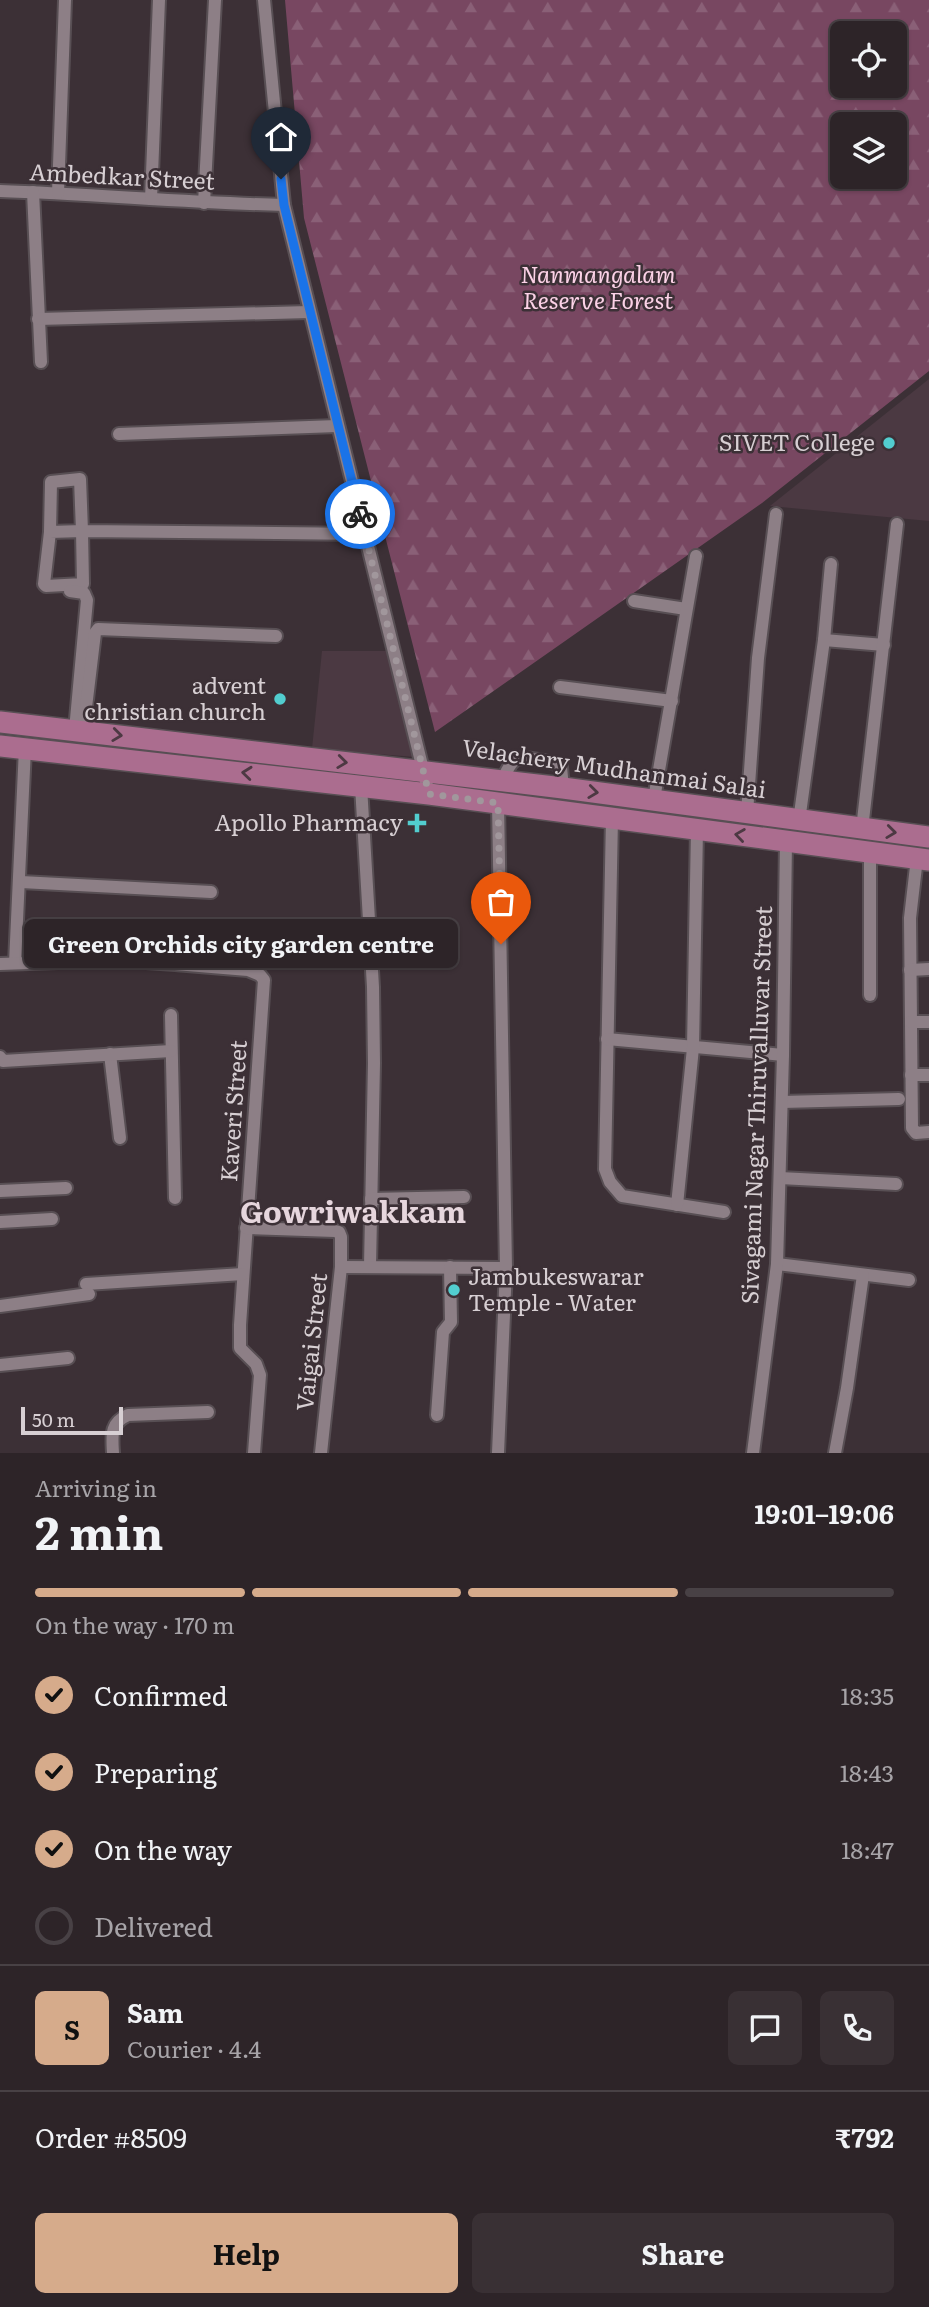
<!DOCTYPE html>
<meta charset="utf-8">
<style>
:root{--surface:#2d2428;--page:#393034;--text:#f1f3f6;--muted:#a7a4a8;--line:#484145;--accent:#d6ab8b}
body{margin:0;font-family:Literata,serif;background:var(--page);color:var(--text);height:100vh;display:flex;flex-direction:column;font-size:26px;white-space:nowrap}
*{box-sizing:border-box;margin:0}
p{font-size:23px;color:var(--muted)}
.icon{flex:none;width:38px;height:38px;fill:none;stroke:currentColor;stroke-width:2;stroke-linecap:round;stroke-linejoin:round}
.map{position:relative;height:1453px;overflow:hidden}
.side{display:flex;flex-direction:column;background:var(--surface);flex:1}
.side>*{flex:none}
.tools{position:absolute;left:830px;top:21px;display:grid;gap:14px}
.tools a{display:grid;place-items:center;width:77px;height:77px;border-radius:10px;background:var(--surface);box-shadow:0 2px 5px #0004,0 0 0 2px var(--line);font-size:35px}
.scale{position:absolute;left:21px;bottom:18px;width:102px;box-sizing:border-box;padding-left:7px;border:4px solid #d7cfd3;border-top:0;font-size:19px;line-height:24px;white-space:nowrap;color:#d7cfd3;-webkit-text-stroke:5px #3c3036;paint-order:stroke}
.pin{position:absolute;display:grid;place-items:center;width:60px;height:60px;color:#fff;margin:-72px -30px;border-radius:50% 50% 50% 0;rotate:-45deg;box-shadow:0 0 7px #0007}
.pin .icon{rotate:45deg}
.courier{position:absolute;display:grid;place-items:center;width:70px;height:70px;margin:-35px;border:5px solid #1a73e8;border-radius:50%;background:#fff;color:#222;box-shadow:0 2px 9px #0007}
.bubble{position:absolute;height:49px;border-radius:10px;background:var(--surface);box-shadow:0 2px 5px #0004,0 0 0 2px var(--line);font-size:23px;font-weight:700;line-height:49px;text-align:center}
.summary em{font-style:normal;font-weight:700}
.summary div{display:flex;flex-direction:column-reverse}
.summary{display:flex;align-items:center;justify-content:space-between;height:119px;padding:0 35px}
h1{font-size:46px;font-weight:700;line-height:52px}
.bar{display:grid;grid-template-columns:repeat(4,1fr);gap:10px 7px;align-content:center;height:84px;padding:0 35px}
.bar i{height:9px;border-radius:5px;background:var(--line)}
.bar .selected{background:var(--accent)}
.bar p{grid-column:span 4}
.line{display:flex;align-items:center;gap:18px;padding:0 35px;border-top:2px solid var(--line)}
.line div{flex:1}
.round{display:grid;place-items:center;flex:none;width:74px;height:74px;border-radius:10px;background:var(--page)}
ol{padding:0 35px;list-style:none}
li{display:flex;align-items:center;gap:21px;height:77px}
li p{margin-inline-start:auto}
li .icon{padding:7px;border-radius:50%;background:var(--accent);color:#111;stroke-width:4}
li:last-child{color:var(--muted)}
li i{width:38px;height:38px;border:4px solid var(--line);border-radius:50%}
.primary-button{display:flex;gap:14px;margin-top:auto;padding:14px 35px}
.primary-button a{flex:1;height:80px;border-radius:10px;background:var(--accent);color:#111;font-size:28px;font-weight:700;line-height:80px;text-align:center}
.primary-button a+a{background:var(--page);color:var(--text)}
.map>svg:first-child{display:block}
</style>
<div class="map">
<svg width="929" height="1453" viewBox="0 0 929 1453">
<defs>
<pattern id="forest-firs" width="22" height="20" patternUnits="userSpaceOnUse" patternTransform="scale(1.75)"><rect width="22" height="20" fill="#784761"/><path d="M5 1l3.5 6h-7zM16 11l3.5 6h-7z" fill="#8a6077"/></pattern>
</defs>
<rect width="100%" height="100%" fill="#3c3036"/>
<!-- built -->
<g fill="#4b3942">
<path d="M929,379V521L770,506Z"/>
<path d="M322,651H387L416,757L312,749Z"/>
</g>
<!-- forest -->
<path fill="url(#forest-firs)" fill-rule="evenodd" d="M285,0H929V371L762,503L435,732L304,218ZM842,33H894V86H842ZM842,124H894V177H842Z"/>
<g fill="none" stroke-linecap="round" stroke-linejoin="round">
<!-- minor casing -->
<g stroke="#584f54" stroke-width="16">
<g id="minor">
<path d="M264,0L284,205L429,794"/>
<path d="M0,191C95,194 189,203 284,205"/>
<path d="M33,192L41,362"/>
<path d="M58,193L65,0"/>
<path d="M151,199L159,0"/>
<path d="M204,203L215,0"/>
<path d="M38,319L309,312"/>
<path d="M119,434L337,426"/>
<path d="M50,532L82,531L80,479L51,482L50,532L44,584L46,586L83,584L82,531L365,534"/>
<path d="M70,591L84,593L87,600L75,730"/>
<path d="M634,601L686,609"/>
<path d="M824,640L884,645"/>
<path d="M560,687L672,701"/>
<path d="M83,732L95,633L98,629L276,636"/>
<path d="M502,781C505,775 509,764 515,760C522,755 554,762 561,767L563,788"/>
<path d="M361,786L373,987L374,1063L370,1266"/>
<path d="M654,799L696,556"/>
<path d="M747,813L758,658L776,514"/>
<path d="M612,818L605,1169L610,1182L622,1196L724,1212"/>
<path d="M799,821L824,640L831,564"/>
<path d="M862,829L897,524"/>
<path d="M870,852V995"/>
<path d="M917,858L910,918L912,1128L916,1133L929,1132"/>
<path d="M21,882L211,892"/>
<path d="M15,963L25,748"/>
<path d="M0,964L117,960L175,964L248,970L260,975L264,980L240,1325V1348L256,1364L260,1375L254,1453"/>
<path d="M910,970L929,969"/>
<path d="M171,1015L175,1198"/>
<path d="M911,1022H929"/>
<path d="M607,1039L783,1055"/>
<path d="M110,1054L120,1138"/>
<path d="M0,1057L3,1061L171,1051"/>
<path d="M911,1075H929"/>
<path d="M782,1102L899,1099"/>
<path d="M780,1178L896,1184"/>
<path d="M0,1191L66,1188"/>
<path d="M371,1199L464,1197"/>
<path d="M677,1205L693,1048L697,829"/>
<path d="M0,1222L52,1219"/>
<path d="M246,1228L335,1231L339,1232L341,1237V1267L321,1453"/>
<path d="M777,1264L909,1280"/>
<path d="M341,1267L506,1268"/>
<path d="M86,1284L243,1274"/>
<path d="M0,1306L89,1294"/>
<path d="M0,1365L68,1358"/>
<path d="M437,1415L443,1332L451,1322L450,1267"/>
<path d="M113,1453C112,1435 110,1423 128,1415L208,1412"/>
<path d="M498,1453L506,1268L498,803"/>
<path d="M753,1453L777,1264L783,1055L786,841"/>
<path d="M835,1453L847,1388L863,1275"/>
</g>
</g>
<!-- major casing -->
<g stroke="#584f54" stroke-width="24">
<g id="major">
<path d="M0,722L563,788L929,837"/>
<path d="M0,746L429,794L929,860"/>
</g>
</g>
<!-- minor -->
<use href="#minor" stroke="#8d7f86" stroke-width="12"/>
<!-- major -->
<use href="#major" stroke="#ab6d8f" stroke-width="21"/>
</g>
<!-- one-way arrows -->
<defs><path id="oneway-chevron" d="M-2-3.5L2.5 0L-2 3.5" fill="none" stroke-width="1.6" stroke-linecap="round" stroke-linejoin="round" transform="scale(1.75)"/></defs>
<g stroke="#4d3943">
<use href="#oneway-chevron" transform="translate(117 735) rotate(7)"/>
<use href="#oneway-chevron" transform="translate(342 762) rotate(7)"/>
<use href="#oneway-chevron" transform="translate(247 773) rotate(-174)"/>
<use href="#oneway-chevron" transform="translate(593 792) rotate(7)"/>
<use href="#oneway-chevron" transform="translate(891 832) rotate(7)"/>
<use href="#oneway-chevron" transform="translate(740 835) rotate(-172)"/>
</g>
<g fill="none" stroke-linecap="round" stroke-linejoin="round">
<!-- done -->
<path stroke="#a1979c" stroke-width="7" stroke-dasharray="0 12.6" d="M360,514L429,794L498,803L501,944"/>
<!-- route -->
<path stroke="#1a73e8" stroke-width="9" d="M281,179L284,205L360,514"/>
</g>
<!-- markers -->
<g fill="#52cdcf" stroke="#3c3036" stroke-width="2.5">
<circle cx="889" cy="443" r="7"/>
<circle cx="280" cy="699" r="7"/>
<path d="M413.5 812.5h7v7h7v7h-7v7h-7v-7h-7v-7h7z"/>
<circle cx="454" cy="1290" r="7"/>
</g>
<g text-anchor="middle" stroke-width="5" stroke-linejoin="round" paint-order="stroke">
<!-- street labels -->
<g font-size="23" fill="#d7cfd3" stroke="#3c3036">
<text transform="translate(122 177) rotate(3)" y="8">Ambedkar Street</text>
<text transform="translate(614 769) rotate(8)" y="8">Velachery Mudhanmai Salai</text>
<text transform="translate(757 1105) rotate(-88)" y="8">Sivagami Nagar Thiruvalluvar Street</text>
<text transform="translate(234 1111) rotate(-86)" y="8">Kaveri Street</text>
<text transform="translate(312 1342) rotate(-84)" y="8">Vaigai Street</text>
</g>
<!-- park labels -->
<g font-size="23" font-style="italic" fill="#fcd2e7" stroke="#3c3036">
<text x="598" y="283">Nanmangalam<tspan x="598" dy="26">Reserve Forest</tspan></text>
</g>
<!-- poi labels -->
<g font-size="23" fill="#d7cfd3" stroke="#3c3036" text-anchor="end">
<text x="875" y="451">SIVET College</text>
<text x="266" y="694">advent<tspan x="266" dy="26">christian church</tspan></text>
<text x="403" y="831">Apollo Pharmacy</text>
<text x="468" y="1285" text-anchor="start">Jambukeswarar<tspan x="468" dy="26">Temple - Water</tspan></text>
</g>
<!-- district labels -->
<g font-size="30" font-weight="bold" fill="#e6d6dd" stroke="#3c3036">
<text x="353" y="1223">Gowriwakkam</text>
</g>
</g>
</svg>
<div class="tools">
<a><svg class="icon" aria-label="locate" viewBox="0 0 24 24"><circle cx="12" cy="12" r="6"/><path d="M12 2v4M12 18v4M2 12h4M18 12h4"/></svg></a>
<a><svg class="icon" aria-label="layers" viewBox="0 0 24 24"><path d="M12 4l9 5-9 5-9-5zM3 14l9 5 9-5"/></svg></a>
</div>
<div class="scale">50 m</div>
<div class="pin" style="left:501px;top:944px;background:#ea580c"><svg class="icon" aria-label="bag" viewBox="0 0 24 24"><path d="M5 8h14l-1 12H6zM9 8a3 3 0 0 1 6 0"/></svg></div>
<div class="pin" style="left:281px;top:179px;background:#1f2937"><svg class="icon" aria-label="home" viewBox="0 0 24 24"><path d="M3 11l9-7 9 7M6 9v11h12V9"/></svg></div>
<div class="courier" style="left:360px;top:514px"><svg class="icon" aria-label="bike" viewBox="0 0 24 24"><circle cx="6" cy="16" r="4"/><circle cx="18" cy="16" r="4"/><path d="M6 16l4-8h5l3 8M10 8l3 8H6M13 5h3"/></svg></div>
<div class="bubble" style="left:24px;top:919px;width:434px">Green Orchids city garden centre</div>
</div>
<section class="side">
<div class="summary"><div><h1>2 min</h1><p>Arriving in</p></div><em>19:01–19:06</em></div>
<div class="bar"><i class="selected"></i><i class="selected"></i><i class="selected"></i><i></i><p>On the way · 170 m</p></div>
<ol>
<li><svg class="icon" aria-label="check" viewBox="0 0 24 24"><path d="M5 12l5 5 9-10"/></svg>Confirmed<p>18:35</p></li>
<li><svg class="icon" aria-label="check" viewBox="0 0 24 24"><path d="M5 12l5 5 9-10"/></svg>Preparing<p>18:43</p></li>
<li><svg class="icon" aria-label="check" viewBox="0 0 24 24"><path d="M5 12l5 5 9-10"/></svg>On the way<p>18:47</p></li>
<li><i></i>Delivered</li>
</ol>
<div class="line" style="height:126px"><b class="round" style="background:var(--accent);color:#111">S</b><div><b>Sam</b><p>Courier · 4.4</p></div><a class="round"><svg class="icon" aria-label="chat" viewBox="0 0 24 24"><path d="M4 5h16v11H9l-5 4z"/></svg></a><a class="round"><svg class="icon" aria-label="phone" viewBox="0 0 24 24"><path d="M5 4h4l2 5-3 2q2 4 5 5l2-3 5 2v4C11 20 4 13 5 4z"/></svg></a></div>
<div class="line" style="height:91px"><div>Order #8509</div><b>₹792</b></div>
<div class="primary-button"><a>Help</a><a>Share</a></div>
</section>
